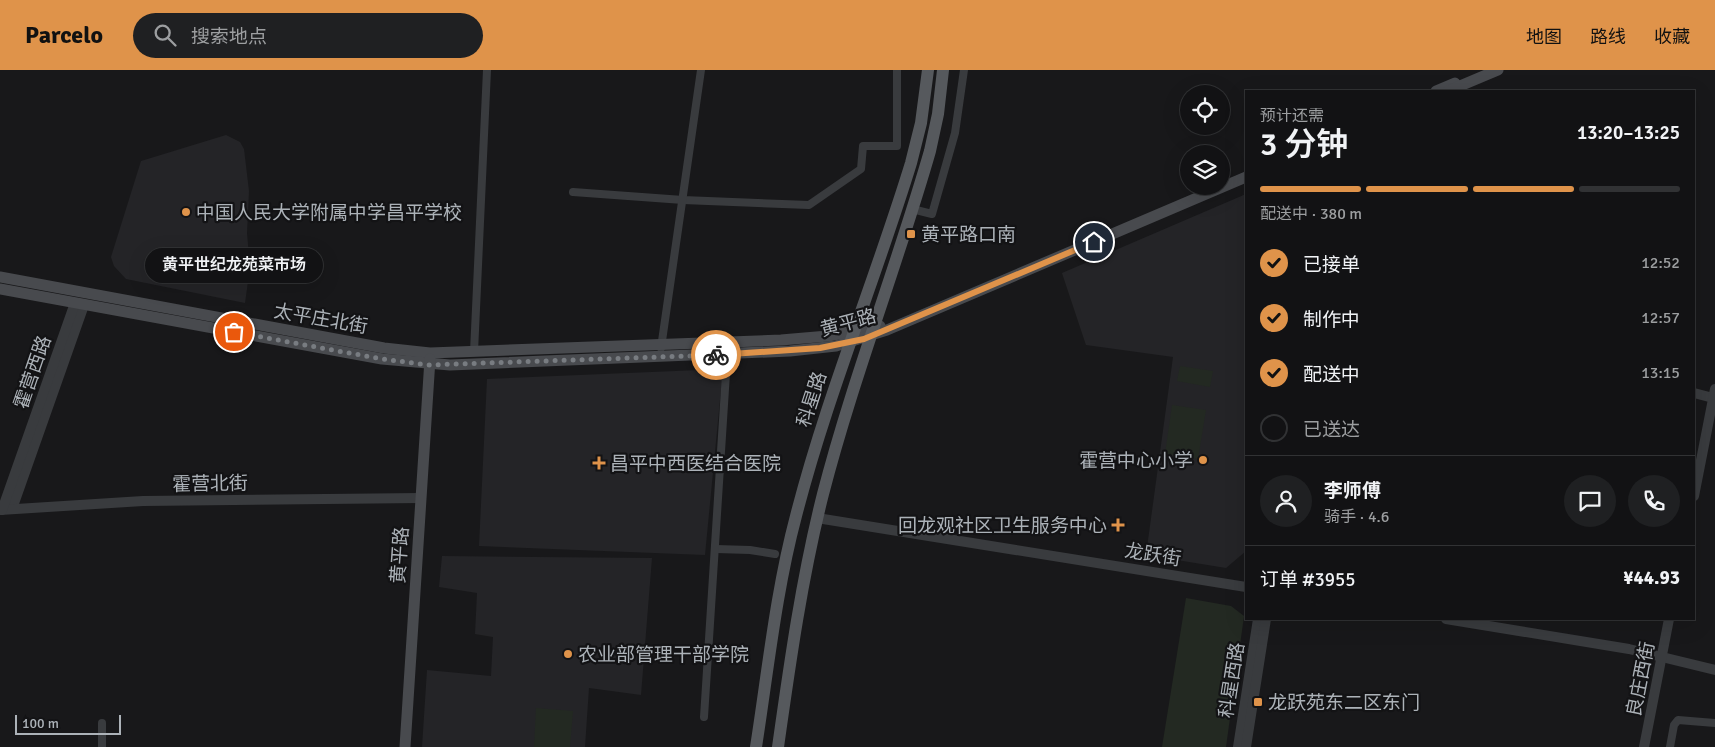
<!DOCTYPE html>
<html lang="zh">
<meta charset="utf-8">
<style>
:root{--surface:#121214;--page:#1f2022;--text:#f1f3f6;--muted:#9c9ea0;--line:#313234;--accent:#df934a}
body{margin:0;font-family:Signika,"Noto Sans SC",sans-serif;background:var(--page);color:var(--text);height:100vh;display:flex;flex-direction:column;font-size:19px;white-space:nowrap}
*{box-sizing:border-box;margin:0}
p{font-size:16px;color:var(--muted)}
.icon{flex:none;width:28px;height:28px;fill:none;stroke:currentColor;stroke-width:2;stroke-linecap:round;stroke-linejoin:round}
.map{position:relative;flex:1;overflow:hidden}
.sheet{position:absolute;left:1245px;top:20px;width:450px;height:530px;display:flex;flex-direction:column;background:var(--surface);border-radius:0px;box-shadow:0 5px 20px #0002,0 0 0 1px var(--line)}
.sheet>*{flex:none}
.tools{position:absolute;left:1180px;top:15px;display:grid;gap:10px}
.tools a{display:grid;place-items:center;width:50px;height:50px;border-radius:50%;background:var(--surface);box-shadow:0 5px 20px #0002,0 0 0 1px var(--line);font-size:25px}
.scale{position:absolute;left:15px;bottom:12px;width:106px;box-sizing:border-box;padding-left:5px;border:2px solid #acb2b8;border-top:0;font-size:14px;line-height:18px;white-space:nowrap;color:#acb2b8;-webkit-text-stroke:4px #131315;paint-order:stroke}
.pin{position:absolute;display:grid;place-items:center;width:42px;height:42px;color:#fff;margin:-21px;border:2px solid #fff;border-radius:50%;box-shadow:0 1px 5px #0007}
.courier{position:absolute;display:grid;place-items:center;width:50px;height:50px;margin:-25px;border:4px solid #df934a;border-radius:50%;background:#fff;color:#222;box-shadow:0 1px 6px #0007}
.bubble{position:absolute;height:35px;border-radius:18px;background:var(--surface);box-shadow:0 5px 20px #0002,0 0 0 1px var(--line);font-size:16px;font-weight:600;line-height:35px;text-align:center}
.head em{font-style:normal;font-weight:600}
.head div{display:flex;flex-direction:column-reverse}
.head{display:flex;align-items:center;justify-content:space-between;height:85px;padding:0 15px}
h1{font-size:32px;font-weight:600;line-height:38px}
.bar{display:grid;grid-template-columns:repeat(4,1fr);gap:8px 5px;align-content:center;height:60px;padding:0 15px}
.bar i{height:6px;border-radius:4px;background:var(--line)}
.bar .selected{background:var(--accent)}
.bar p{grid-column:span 4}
.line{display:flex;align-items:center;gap:12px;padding:0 15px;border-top:1px solid var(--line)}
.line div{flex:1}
.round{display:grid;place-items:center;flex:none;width:52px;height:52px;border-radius:26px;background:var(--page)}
ol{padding:0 15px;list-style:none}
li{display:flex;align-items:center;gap:15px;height:55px}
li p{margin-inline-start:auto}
li .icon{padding:5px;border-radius:50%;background:var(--accent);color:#111;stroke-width:4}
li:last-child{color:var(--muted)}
li i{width:28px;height:28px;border:2px solid var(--line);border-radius:50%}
header{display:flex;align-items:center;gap:30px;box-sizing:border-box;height:70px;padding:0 25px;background:var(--accent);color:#111}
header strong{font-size:24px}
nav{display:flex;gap:28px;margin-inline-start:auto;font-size:18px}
.search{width:350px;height:45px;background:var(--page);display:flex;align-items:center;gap:12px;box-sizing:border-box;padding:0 18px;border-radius:28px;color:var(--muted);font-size:19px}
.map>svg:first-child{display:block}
</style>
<header>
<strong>Parcelo</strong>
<div class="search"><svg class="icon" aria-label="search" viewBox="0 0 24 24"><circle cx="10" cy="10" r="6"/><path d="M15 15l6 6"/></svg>搜索地点</div>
<nav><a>地图</a><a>路线</a><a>收藏</a></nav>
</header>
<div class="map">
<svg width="1715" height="677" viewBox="0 0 1715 677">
<rect width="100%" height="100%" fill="#18181a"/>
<!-- built -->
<g fill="#242427">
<path d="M226,65L240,72L244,79L249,121L247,163L250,197L245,233L126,209L114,196L111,187L141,91Z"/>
<path d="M1246,124V481L1226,498L1146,485L1173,287L1086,275L1062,203Z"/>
<path d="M723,299L705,485L479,476L487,309Z"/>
<path d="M442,486L652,488L641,625L589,618L585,677H422L427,600L491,606L493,567L475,564L477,523L439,517Z"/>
</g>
<!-- green -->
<g fill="#232922">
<path d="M1180,296L1213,301L1210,317L1177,311Z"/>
<path d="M1172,335L1206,340L1198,389L1165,384Z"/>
<path d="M1186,528L1231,536L1244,546L1226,677H1162Z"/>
<path d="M536,638L573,641L570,677H534Z"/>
</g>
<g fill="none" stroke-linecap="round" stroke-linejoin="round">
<!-- minor -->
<g stroke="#393b3e" stroke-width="8">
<path d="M573,122L683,130L809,135L861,99L863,76H897V0"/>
<path d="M912,139L932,144L955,63L964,0"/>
<path d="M661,278L701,0"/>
<path d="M474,282L487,0"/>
<path d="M716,479L750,480L775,484"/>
<path d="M704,647L728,272"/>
<path d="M102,677V653"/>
<path d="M1670,677L1674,655L1678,650L1715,653"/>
</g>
<!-- tertiary -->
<g stroke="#393b3e" stroke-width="10">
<path d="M1694,323L1713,328"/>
<path d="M1694,426L1715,319"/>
<path d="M12,439L84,235"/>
<path d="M0,440L143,431L421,428"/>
<path d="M2,440L75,233"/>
<path d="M817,448L1246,517"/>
<path d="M1446,549L1629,579L1715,600"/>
<path d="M1238,677L1258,549"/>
<path d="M1246,677L1266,549"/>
<path d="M1644,677L1669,549"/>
</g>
<!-- secondary -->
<g stroke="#484a4e" stroke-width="11">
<path d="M1436,21L1455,13"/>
<path d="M1448,21L1498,0"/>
<path d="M0,207L384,278L430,283L781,270L828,266L880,256"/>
<path d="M0,219L382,289L450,295L790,281L836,276L887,260L1246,107"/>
<path d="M405,677L430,289"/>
</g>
<!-- primary -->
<g stroke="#56595d" stroke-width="12">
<path d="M756,677C768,600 776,521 796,446C827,325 875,211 911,93L921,53L928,0"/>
<path d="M778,677C790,592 802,507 823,424C853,308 897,196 930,81L938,44L943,0"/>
</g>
</g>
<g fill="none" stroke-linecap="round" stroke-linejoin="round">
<!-- done -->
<path stroke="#787c81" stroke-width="5" stroke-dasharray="0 9" d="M234,262L382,289L429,295L716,285"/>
<!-- route -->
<path stroke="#df934a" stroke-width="6" d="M716,285L820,278L864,269L1094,172"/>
</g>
<!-- markers -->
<g fill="#df934a" stroke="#131315" stroke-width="2">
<circle cx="186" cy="142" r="5"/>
<rect x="906" y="159" width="10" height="10" rx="2.5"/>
<circle cx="1203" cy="390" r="5"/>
<path d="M596.5 385.5h5v5h5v5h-5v5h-5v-5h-5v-5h5z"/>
<path d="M1115.5 447.5h5v5h5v5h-5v5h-5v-5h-5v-5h5z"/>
<circle cx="568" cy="584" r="5"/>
<rect x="1253" y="627" width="10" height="10" rx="2.5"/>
</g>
<g text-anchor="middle" stroke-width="4.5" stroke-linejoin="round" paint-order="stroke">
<!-- poi labels -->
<g font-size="19" fill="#acb2b8" stroke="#131315" text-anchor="start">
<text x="196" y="149">中国人民大学附属中学昌平学校</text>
<text x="921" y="171">黄平路口南</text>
<text x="1193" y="397" text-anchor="end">霍营中心小学</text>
<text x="610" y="400">昌平中西医结合医院</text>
<text x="1107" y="462" text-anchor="end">回龙观社区卫生服务中心</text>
<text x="578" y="591">农业部管理干部学院</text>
<text x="1268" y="639">龙跃苑东二区东门</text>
</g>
<!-- street labels -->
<g font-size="19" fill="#acb2b8" stroke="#131315">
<text transform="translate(321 248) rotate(10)" y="7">太平庄北街</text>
<text transform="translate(848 252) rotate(-15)" y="7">黄平路</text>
<text transform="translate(32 302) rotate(-71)" y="7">霍营西路</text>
<text transform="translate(811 329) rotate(-72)" y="7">科星路</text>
<text transform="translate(210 413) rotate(-1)" y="7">霍营北街</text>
<text transform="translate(1153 484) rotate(9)" y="7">龙跃街</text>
<text transform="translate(399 485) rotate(-86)" y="7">黄平路</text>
<text transform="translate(1640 609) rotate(-79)" y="7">良庄西街</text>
<text transform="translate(1231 610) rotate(-81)" y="7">科星西路</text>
</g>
</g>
</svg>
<div class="tools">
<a><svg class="icon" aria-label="locate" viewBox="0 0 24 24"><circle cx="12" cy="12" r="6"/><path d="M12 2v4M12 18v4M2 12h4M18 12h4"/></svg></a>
<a><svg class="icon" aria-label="layers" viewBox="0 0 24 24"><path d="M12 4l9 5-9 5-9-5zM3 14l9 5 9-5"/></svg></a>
</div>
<div class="scale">100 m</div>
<div class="pin" style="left:234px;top:262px;background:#ea580c"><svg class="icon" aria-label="bag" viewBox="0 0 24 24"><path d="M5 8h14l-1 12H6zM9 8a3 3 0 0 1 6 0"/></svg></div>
<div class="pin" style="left:1094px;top:172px;background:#1f2937"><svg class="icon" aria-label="home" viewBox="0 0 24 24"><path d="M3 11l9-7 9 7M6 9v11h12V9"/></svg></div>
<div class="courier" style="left:716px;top:285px"><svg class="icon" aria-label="bike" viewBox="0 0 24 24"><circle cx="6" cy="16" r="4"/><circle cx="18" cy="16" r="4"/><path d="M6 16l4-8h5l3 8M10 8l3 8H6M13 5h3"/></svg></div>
<div class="bubble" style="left:145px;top:178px;width:178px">黄平世纪龙苑菜市场</div>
<section class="sheet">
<div class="head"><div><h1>3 分钟</h1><p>预计还需</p></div><em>13:20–13:25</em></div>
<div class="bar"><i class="selected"></i><i class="selected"></i><i class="selected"></i><i></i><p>配送中 · 380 m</p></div>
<ol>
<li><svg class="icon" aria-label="check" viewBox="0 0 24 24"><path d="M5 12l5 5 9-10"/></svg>已接单<p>12:52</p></li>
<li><svg class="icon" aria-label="check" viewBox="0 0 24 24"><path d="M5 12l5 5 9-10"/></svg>制作中<p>12:57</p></li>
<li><svg class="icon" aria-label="check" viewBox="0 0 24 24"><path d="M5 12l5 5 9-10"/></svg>配送中<p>13:15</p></li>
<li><i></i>已送达</li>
</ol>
<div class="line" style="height:90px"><a class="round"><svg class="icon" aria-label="person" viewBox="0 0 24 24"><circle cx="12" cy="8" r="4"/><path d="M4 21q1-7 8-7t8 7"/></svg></a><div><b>李师傅</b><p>骑手 · 4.6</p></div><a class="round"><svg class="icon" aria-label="chat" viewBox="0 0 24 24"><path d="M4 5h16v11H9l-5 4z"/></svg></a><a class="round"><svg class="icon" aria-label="phone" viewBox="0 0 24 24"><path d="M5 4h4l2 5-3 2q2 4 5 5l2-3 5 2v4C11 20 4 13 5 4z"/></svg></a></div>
<div class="line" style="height:65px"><div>订单 #3955</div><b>¥44.93</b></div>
</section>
</div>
